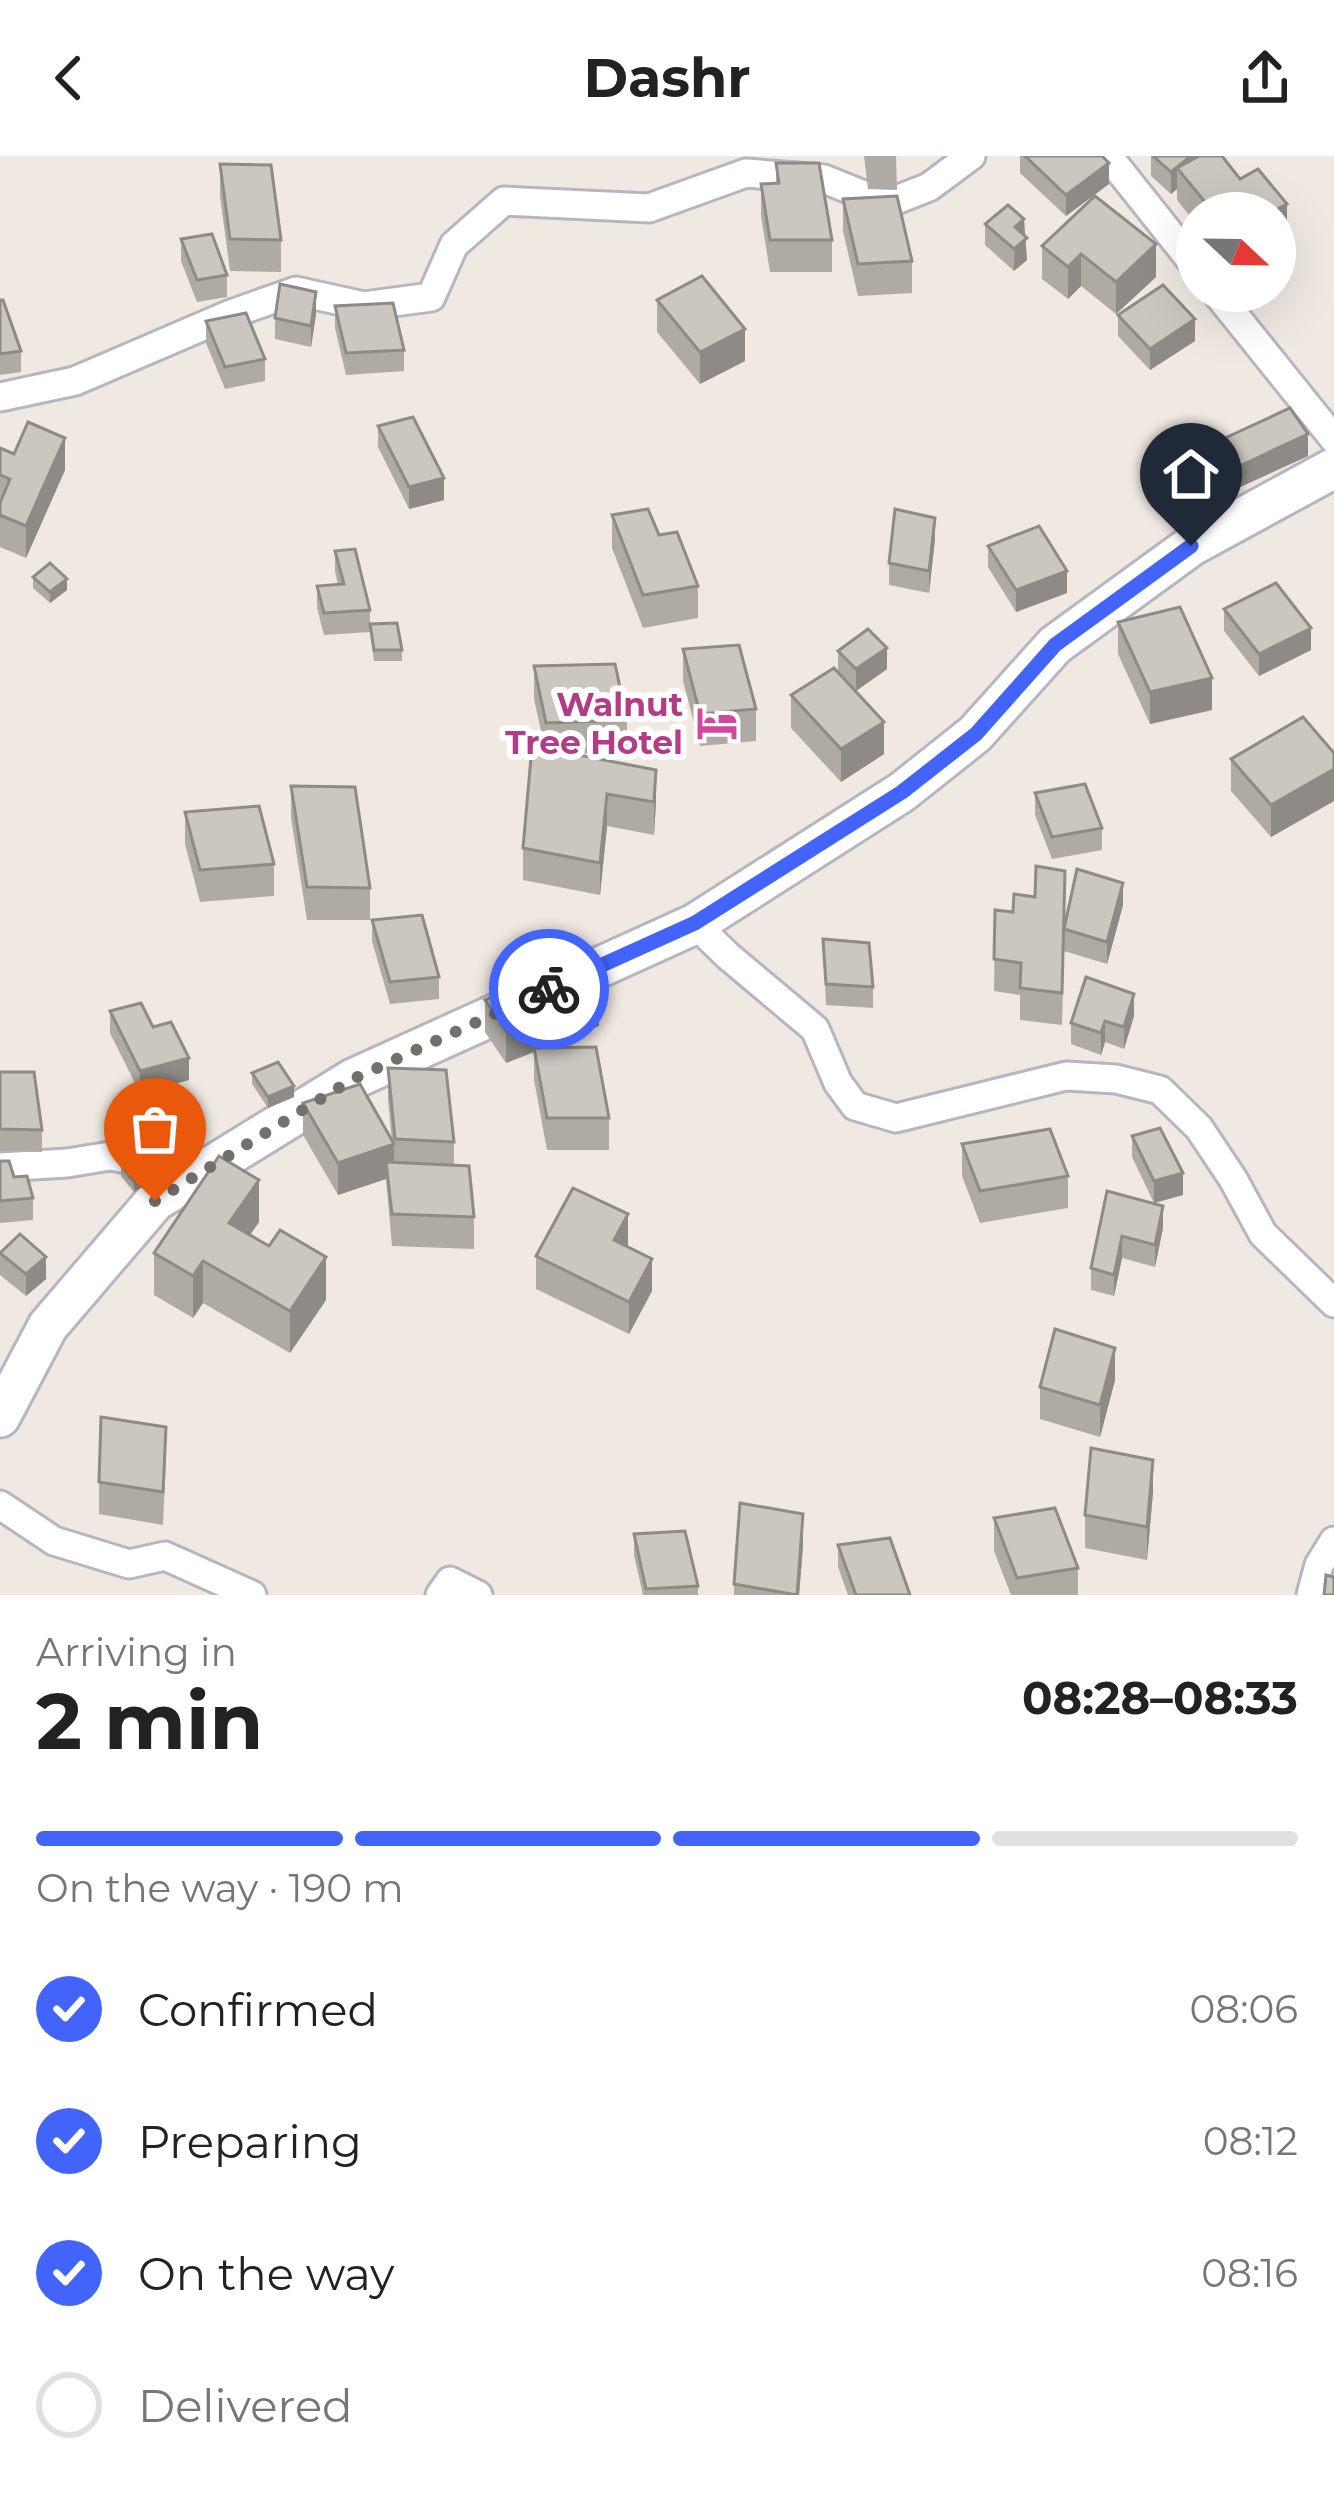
<!DOCTYPE html>
<meta charset="utf-8">
<style>
:root{--surface:#fff;--page:#f6f6f6;--text:#222;--muted:#767676;--line:#e0e0e0;--accent:#4264fb}
body{margin:0;font-family:Montserrat,sans-serif;background:var(--page);color:var(--text);height:100vh;display:flex;flex-direction:column;font-size:45px;white-space:nowrap}
*{box-sizing:border-box;margin:0}
p{font-size:39px;color:var(--muted)}
.icon{flex:none;width:66px;height:66px;fill:none;stroke:currentColor;stroke-width:2;stroke-linecap:round;stroke-linejoin:round}
.map{position:relative;height:1439px;overflow:hidden}
.side{display:flex;flex-direction:column;background:var(--surface);flex:1}
.side>*{flex:none}
.needle{width:78px;rotate:112deg}
.fabs{position:absolute;left:1176px;top:36px;display:grid;gap:24px}
.fabs a{display:grid;place-items:center;width:120px;height:120px;border-radius:50%;background:var(--surface);box-shadow:0 12px 48px #0002;font-size:60px}
.pin{position:absolute;display:grid;place-items:center;width:102px;height:102px;color:#fff;margin:-123px -51px;border-radius:50% 50% 50% 0;rotate:-45deg;box-shadow:0 0 12px #0007}
.pin .icon{rotate:45deg}
.courier{position:absolute;display:grid;place-items:center;width:120px;height:120px;margin:-60px;border:9px solid #4264fb;border-radius:50%;background:#fff;color:#222;box-shadow:0 3px 15px #0007}
.headline em{font-style:normal;font-weight:700}
.headline div{display:flex;flex-direction:column-reverse}
.headline{display:flex;align-items:center;justify-content:space-between;height:204px;padding:0 36px}
h1{font-size:78px;font-weight:700;line-height:90px}
.bar{display:grid;grid-template-columns:repeat(4,1fr);gap:18px 12px;align-content:center;height:144px;padding:0 36px}
.bar i{height:15px;border-radius:9px;background:var(--line)}
.bar .active{background:var(--accent)}
.bar p{grid-column:span 4}
ol{padding:0 36px;list-style:none}
li{display:flex;align-items:center;gap:36px;height:132px}
li p{margin-inline-start:auto}
li .icon{padding:12px;border-radius:50%;background:var(--accent);color:#fff;stroke-width:4}
li:last-child{color:var(--muted)}
li i{width:66px;height:66px;border:6px solid var(--line);border-radius:50%}
header{display:flex;justify-content:space-between;align-items:center;height:156px;padding:0 36px;background:var(--surface);font-size:54px;font-weight:700}
.map>svg:first-child{display:block}
</style>
<header><svg class="icon" aria-label="back" viewBox="0 0 24 24"><path d="M15 5l-7 7 7 7"/></svg>Dashr<svg class="icon" aria-label="share" viewBox="0 0 24 24"><path d="M12 15V3M7 8l5-5 5 5M5 13v7h14v-7"/></svg></header>
<div class="map">
<svg width="1334" height="1439" viewBox="0 0 1334 1439">
<rect width="100%" height="100%" fill="#efe9e1"/>
<g fill="none" stroke-linecap="round" stroke-linejoin="round">
<!-- street casing -->
<g stroke="#b4b7c1" stroke-width="33">
<g id="street">
<path d="M1108,0L1197,112"/>
<path d="M1215,135L1334,283"/>
<path d="M0,241L75,225L231,158L296,135L364,150L431,141L454,89L504,45L649,52L746,17L824,23L886,48L929,31L971,0"/>
<path d="M695,768L728,800L815,873L838,927L855,950L896,962L1066,920L1116,923L1160,934L1199,972L1233,1023L1263,1078L1334,1147"/>
<path d="M0,1011L67,1007L110,1000L162,1009L183,1027"/>
<path d="M0,1349L54,1385L129,1408L165,1400L252,1439"/>
<path d="M440,1439L450,1425L478,1439"/>
<path d="M1311,1439L1319,1409L1334,1385"/>
</g>
</g>
<!-- secondary casing -->
<g stroke="#b4b7c1" stroke-width="45">
<path id="secondary" d="M0,1261L48,1170L155,1045L353,923L695,768L902,636L975,578L1055,489L1191,390L1334,312"/>
</g>
<!-- street -->
<use href="#street" stroke="#fff" stroke-width="27"/>
<!-- secondary -->
<use href="#secondary" stroke="#fff" stroke-width="39"/>
</g>
<!-- wall -->
<g fill="#afaba4">
<path d="M864,0H896L897,34L868,33Z"/>
<path d="M1020,0H1102L1109,28L1066,60L1020,17Z"/>
<path d="M1151,0H1222L1240,23L1258,13L1287,48V80L1278,85L1287,96V128L1275,134V57H1197V69L1177,44V33L1171,38L1151,20Z"/>
<path d="M776,7L832,84V116H770L761,60V28L776,27Z"/>
<path d="M220,8L281,84V116L230,115L220,40Z"/>
<path d="M1095,40L1156,121L1116,158L1081,130L1068,143L1042,123V90Z"/>
<path d="M843,43L912,105V137L858,140L843,75Z"/>
<path d="M985,68L1024,80L1027,104L1014,115L985,89Z"/>
<path d="M181,83L227,119V141L197,146L181,105Z"/>
<path d="M0,144L21,195V216L0,219Z"/>
<path d="M657,144L745,205L700,228L657,176Z"/>
<path d="M335,150L404,194V215L346,219L335,172Z"/>
<path d="M316,158L311,191L275,183V162Z"/>
<path d="M1118,159L1195,185L1150,214L1118,180Z"/>
<path d="M206,165L265,203V225L225,233L206,187Z"/>
<path d="M378,270L444,344L409,353L378,291Z"/>
<path d="M0,292L65,314L26,402L0,391Z"/>
<path d="M1197,295L1308,300L1216,342L1197,317Z"/>
<path d="M612,359L659,379L698,430V462L643,472L612,392Z"/>
<path d="M935,383L929,437L889,429V407Z"/>
<path d="M988,390L1067,437L1016,456L988,411Z"/>
<path d="M335,395L370,454V468L402,494V505H374L370,476L324,479L317,452V430L338,428L335,416Z"/>
<path d="M33,421L67,434L50,447L33,432Z"/>
<path d="M1224,453L1311,494L1259,520L1224,475Z"/>
<path d="M1118,466L1212,554L1150,568L1118,498Z"/>
<path d="M683,493L756,553V585L700,590L683,525Z"/>
<path d="M838,495L887,513L856,535L884,598L841,626L791,572V539L838,516Z"/>
<path d="M534,510L627,564V597L573,598L656,646L654,679L607,670L600,739L523,724V692L545,593L534,543Z"/>
<path d="M1334,597V645L1271,681L1231,635V603Z"/>
<path d="M291,630L370,732V764H307L291,662Z"/>
<path d="M1035,637L1102,672V694L1052,703L1035,659Z"/>
<path d="M185,656L274,708V740L200,746L185,688Z"/>
<path d="M1123,749L1107,808L1064,795L1062,869L1020,864V839L994,835L995,754L1064,771Z"/>
<path d="M372,764L439,821V843L390,848L372,785Z"/>
<path d="M823,783L873,831V852L826,849Z"/>
<path d="M485,844L599,870L545,892L609,962V994H547L534,924V896L506,907L485,876Z"/>
<path d="M110,855L153,871L189,924L140,937L110,877Z"/>
<path d="M1134,860L1124,893L1105,886L1101,899L1071,888V867Z"/>
<path d="M388,912L454,986V1010L474,1061V1093L392,1090L386,1023L338,1039L303,979V947L392,985L388,944Z"/>
<path d="M0,916L42,974V996L0,995Z"/>
<path d="M252,917L294,941L268,952L252,928Z"/>
<path d="M1132,980L1183,1039L1154,1047L1132,1001Z"/>
<path d="M962,988L1068,1020V1052L980,1067L962,1020Z"/>
<path d="M0,1005L33,1042V1064L0,1067Z"/>
<path d="M121,1009L151,1026L134,1036L121,1020Z"/>
<path d="M1107,1035L1163,1072L1155,1111L1122,1102L1114,1140L1091,1134V1112Z"/>
<path d="M259,1066L250,1079L326,1144L290,1197L203,1147L193,1162L154,1139V1097Z"/>
<path d="M628,1091L652,1135L629,1178L536,1133V1100Z"/>
<path d="M0,1095L46,1123L26,1140L0,1119Z"/>
<path d="M1115,1224L1100,1281L1040,1263V1231Z"/>
<path d="M166,1303L163,1369L99,1358V1326Z"/>
<path d="M1153,1336L1147,1404L1085,1392V1359Z"/>
<path d="M994,1362L1078,1412V1439H1011L994,1395Z"/>
<path d="M634,1378L698,1430V1439H643L634,1399Z"/>
<path d="M838,1389L910,1439H848L838,1411Z"/>
<path d="M803,1390L799,1439H734V1428Z"/>
</g>
<!-- shaded-wall -->
<g fill="#8e8b86">
<path d="M1191,0H1204L1177,12V33L1171,38V16Z"/>
<path d="M1109,7V28L1066,60V39Z"/>
<path d="M1287,48V80L1275,87V57H1270Z"/>
<path d="M1024,63L1027,104L1014,115L1015,71Z"/>
<path d="M1156,88V121L1116,158V126Z"/>
<path d="M1287,96V128L1275,134V102Z"/>
<path d="M1081,98V130L1068,143V111Z"/>
<path d="M1257,135H1273L1257,143Z"/>
<path d="M316,136V158L311,191V170Z"/>
<path d="M1195,163V185L1150,214V193Z"/>
<path d="M745,173V205L700,228V196Z"/>
<path d="M1308,278V300L1216,342V321Z"/>
<path d="M65,282V314L26,402V370Z"/>
<path d="M444,322V344L409,353V331Z"/>
<path d="M935,362V383L929,437V415Z"/>
<path d="M1067,415V437L1016,456V434Z"/>
<path d="M67,423V434L50,447V436Z"/>
<path d="M1311,472V494L1259,520V498Z"/>
<path d="M887,492V513L856,535V513Z"/>
<path d="M1212,522V554L1150,568V536Z"/>
<path d="M884,566V598L841,626V593Z"/>
<path d="M1334,613V645L1271,681V649Z"/>
<path d="M656,614V646L654,679V646Z"/>
<path d="M607,638V670L600,739V707Z"/>
<path d="M1123,727V749L1107,808V786Z"/>
<path d="M599,838V870L506,907V875Z"/>
<path d="M1134,838V860L1124,893V871Z"/>
<path d="M1105,865V886L1101,899V877Z"/>
<path d="M189,902V924L140,937V915Z"/>
<path d="M294,930V941L268,952V941Z"/>
<path d="M394,988V1020L386,1006V1023L338,1039V1007Z"/>
<path d="M151,1015V1026L134,1036V1025Z"/>
<path d="M1183,1017V1039L1154,1047V1025Z"/>
<path d="M259,1024V1066L229,1109V1067Z"/>
<path d="M1163,1050V1072L1155,1111V1089Z"/>
<path d="M628,1058V1091L614,1084Z"/>
<path d="M1122,1080V1102L1114,1140V1119Z"/>
<path d="M46,1101V1123L26,1140V1118Z"/>
<path d="M326,1101V1144L290,1197V1155Z"/>
<path d="M652,1103V1135L629,1178V1146Z"/>
<path d="M203,1105V1147L193,1162V1120Z"/>
<path d="M1115,1192V1224L1100,1281V1249Z"/>
<path d="M1153,1304V1336L1147,1404V1371Z"/>
<path d="M803,1358V1390L799,1439H797Z"/>
</g>
<!-- building -->
<g fill="#cbc7bf" stroke="#8e8b86" stroke-width="3">
<path d="M1025,0H1102L1109,7L1066,39Z"/>
<path d="M1153,0H1191L1171,16Z"/>
<path d="M1199,0H1222L1240,23L1258,13L1287,48L1270,57H1214L1177,12Z"/>
<path d="M776,7H819L832,84H770L761,28L779,27Z"/>
<path d="M220,8L271,9L281,84L230,83Z"/>
<path d="M897,40L912,105L858,108L843,43Z"/>
<path d="M1095,40L1156,88L1116,126L1081,98L1068,111L1042,90Z"/>
<path d="M1008,49L1024,63L1015,71L1027,82L1014,93L985,68Z"/>
<path d="M212,78L227,119L197,124L181,83Z"/>
<path d="M1275,81L1287,96L1275,102Z"/>
<path d="M702,120L745,173L700,196L657,144Z"/>
<path d="M280,128L316,136L311,170L275,162Z"/>
<path d="M1163,129L1195,163L1150,193L1118,159Z"/>
<path d="M0,144H3L21,195L0,198Z"/>
<path d="M393,147L404,194L346,197L335,150Z"/>
<path d="M246,157L265,203L225,211L206,165Z"/>
<path d="M1290,252L1308,278L1216,321L1197,295Z"/>
<path d="M413,261L444,322L409,331L378,270Z"/>
<path d="M28,266L65,282L26,370L0,359V347L10,323L0,319V292L14,298Z"/>
<path d="M648,353L659,379L677,376L698,430L643,439L612,359Z"/>
<path d="M895,353L935,362L929,415L889,407Z"/>
<path d="M1039,370L1067,415L1016,434L988,390Z"/>
<path d="M355,393L370,454L324,457L317,430L344,428L335,395Z"/>
<path d="M50,407L67,423L50,436L33,421Z"/>
<path d="M1276,427L1311,472L1259,498L1224,453Z"/>
<path d="M1180,451L1212,522L1150,536L1118,466Z"/>
<path d="M397,467L402,494H374L370,468Z"/>
<path d="M868,473L887,492L856,513L838,495Z"/>
<path d="M739,489L756,553L700,558L683,493Z"/>
<path d="M615,508L627,564L546,567L534,510Z"/>
<path d="M834,512L884,566L841,593L791,539Z"/>
<path d="M1303,561L1334,597V613L1271,649L1231,603Z"/>
<path d="M532,590L656,614L654,646L607,638L600,707L523,692Z"/>
<path d="M1085,628L1102,672L1052,681L1035,637Z"/>
<path d="M291,630L355,631L370,732L307,731Z"/>
<path d="M259,650L274,708L200,714L185,656Z"/>
<path d="M1036,710L1065,715L1062,837L1020,832L1021,807L994,803L995,754L1013,756L1014,738L1035,741Z"/>
<path d="M1077,713L1123,727L1107,786L1064,773Z"/>
<path d="M422,759L439,821L390,826L372,764Z"/>
<path d="M823,783L869,787L873,831L826,828Z"/>
<path d="M578,807L599,838L506,875L485,844Z"/>
<path d="M1086,821L1134,838L1124,871L1105,865L1101,877L1071,867Z"/>
<path d="M141,847L153,871L171,866L189,902L140,915L110,855Z"/>
<path d="M596,891L609,962H547L534,892Z"/>
<path d="M278,906L294,930L268,941L252,917Z"/>
<path d="M388,912L446,914L454,986L395,983Z"/>
<path d="M0,916H34L42,974L0,973Z"/>
<path d="M360,928L394,988L338,1007L303,947Z"/>
<path d="M1160,972L1183,1017L1154,1025L1132,980Z"/>
<path d="M1050,973L1068,1020L980,1035L962,988Z"/>
<path d="M137,999L151,1015L134,1025L121,1009Z"/>
<path d="M219,1000L259,1024L229,1067L269,1090L280,1074L326,1101L290,1155L203,1105L193,1120L154,1097Z"/>
<path d="M0,1005H9L14,1021L27,1020L33,1042L0,1045Z"/>
<path d="M386,1006L469,1010L474,1061L392,1058Z"/>
<path d="M573,1032L628,1058L614,1084L652,1103L629,1146L536,1100Z"/>
<path d="M1107,1035L1163,1050L1155,1089L1122,1080L1114,1119L1091,1112Z"/>
<path d="M20,1078L46,1101L26,1118L0,1097Z"/>
<path d="M1055,1173L1115,1192L1100,1249L1040,1231Z"/>
<path d="M101,1261L166,1271L163,1336L99,1326Z"/>
<path d="M1091,1292L1153,1304L1147,1371L1085,1359Z"/>
<path d="M740,1347L803,1358L797,1439L734,1428Z"/>
<path d="M1055,1352L1078,1412L1017,1422L994,1362Z"/>
<path d="M685,1375L698,1430L646,1433L634,1378Z"/>
<path d="M890,1382L910,1439H856L838,1389Z"/>
<path d="M1326,1419L1334,1421V1439H1324Z"/>
</g>
<g fill="none" stroke-linecap="round" stroke-linejoin="round">
<!-- done -->
<path stroke="#726f6d" stroke-width="12" stroke-dasharray="0 21.6" d="M155,1045L353,923L549,833"/>
<!-- route -->
<path stroke="#4264fb" stroke-width="15" d="M549,833L695,767L902,636L976,578L1055,489L1191,390"/>
</g>
<!-- icons -->
<defs>
<g id="hotel-bare" transform="scale(3.24)"><path d="M-6-4.5h1.5V1H6V5H4.5V3h-9V5H-6ZM-4 0a1.8 1.8 0 1 1 3.6 0ZM.5 0V-2.5h3Q6-2.5 6 0Z" fill="#d1479c" stroke="#fff" stroke-width="2.5" paint-order="stroke"/></g>
</defs>
<g fill-rule="evenodd">
<use href="#hotel-bare" x="717" y="567"/>
</g>
<g text-anchor="middle" stroke-width="12" stroke-linejoin="round" paint-order="stroke">
<!-- hotel labels -->
<g font-size="33" font-weight="bold" fill="#b23c85" stroke="#fff" text-anchor="end">
<text x="683" y="560">Walnut<tspan x="683" dy="38">Tree Hotel</tspan></text>
</g>
</g>
</svg>
<div class="fabs">
<a><svg class="needle" viewBox="-14 -14 28 28"><path d="M0-13l5 13h-10z" fill="#e53935"/><path d="M0 13l5-13h-10z" fill="#767676"/></svg></a>
</div>
<div class="pin" style="left:155px;top:1045px;background:#ea580c"><svg class="icon" aria-label="bag" viewBox="0 0 24 24"><path d="M5 8h14l-1 12H6zM9 8a3 3 0 0 1 6 0"/></svg></div>
<div class="pin" style="left:1191px;top:390px;background:#1f2937"><svg class="icon" aria-label="home" viewBox="0 0 24 24"><path d="M3 11l9-7 9 7M6 9v11h12V9"/></svg></div>
<div class="courier" style="left:549px;top:833px"><svg class="icon" aria-label="bike" viewBox="0 0 24 24"><circle cx="6" cy="16" r="4"/><circle cx="18" cy="16" r="4"/><path d="M6 16l4-8h5l3 8M10 8l3 8H6M13 5h3"/></svg></div>
</div>
<section class="side">
<div class="headline"><div><h1>2 min</h1><p>Arriving in</p></div><em>08:28–08:33</em></div>
<div class="bar"><i class="active"></i><i class="active"></i><i class="active"></i><i></i><p>On the way · 190 m</p></div>
<ol>
<li><svg class="icon" aria-label="check" viewBox="0 0 24 24"><path d="M5 12l5 5 9-10"/></svg>Confirmed<p>08:06</p></li>
<li><svg class="icon" aria-label="check" viewBox="0 0 24 24"><path d="M5 12l5 5 9-10"/></svg>Preparing<p>08:12</p></li>
<li><svg class="icon" aria-label="check" viewBox="0 0 24 24"><path d="M5 12l5 5 9-10"/></svg>On the way<p>08:16</p></li>
<li><i></i>Delivered</li>
</ol>
</section>
